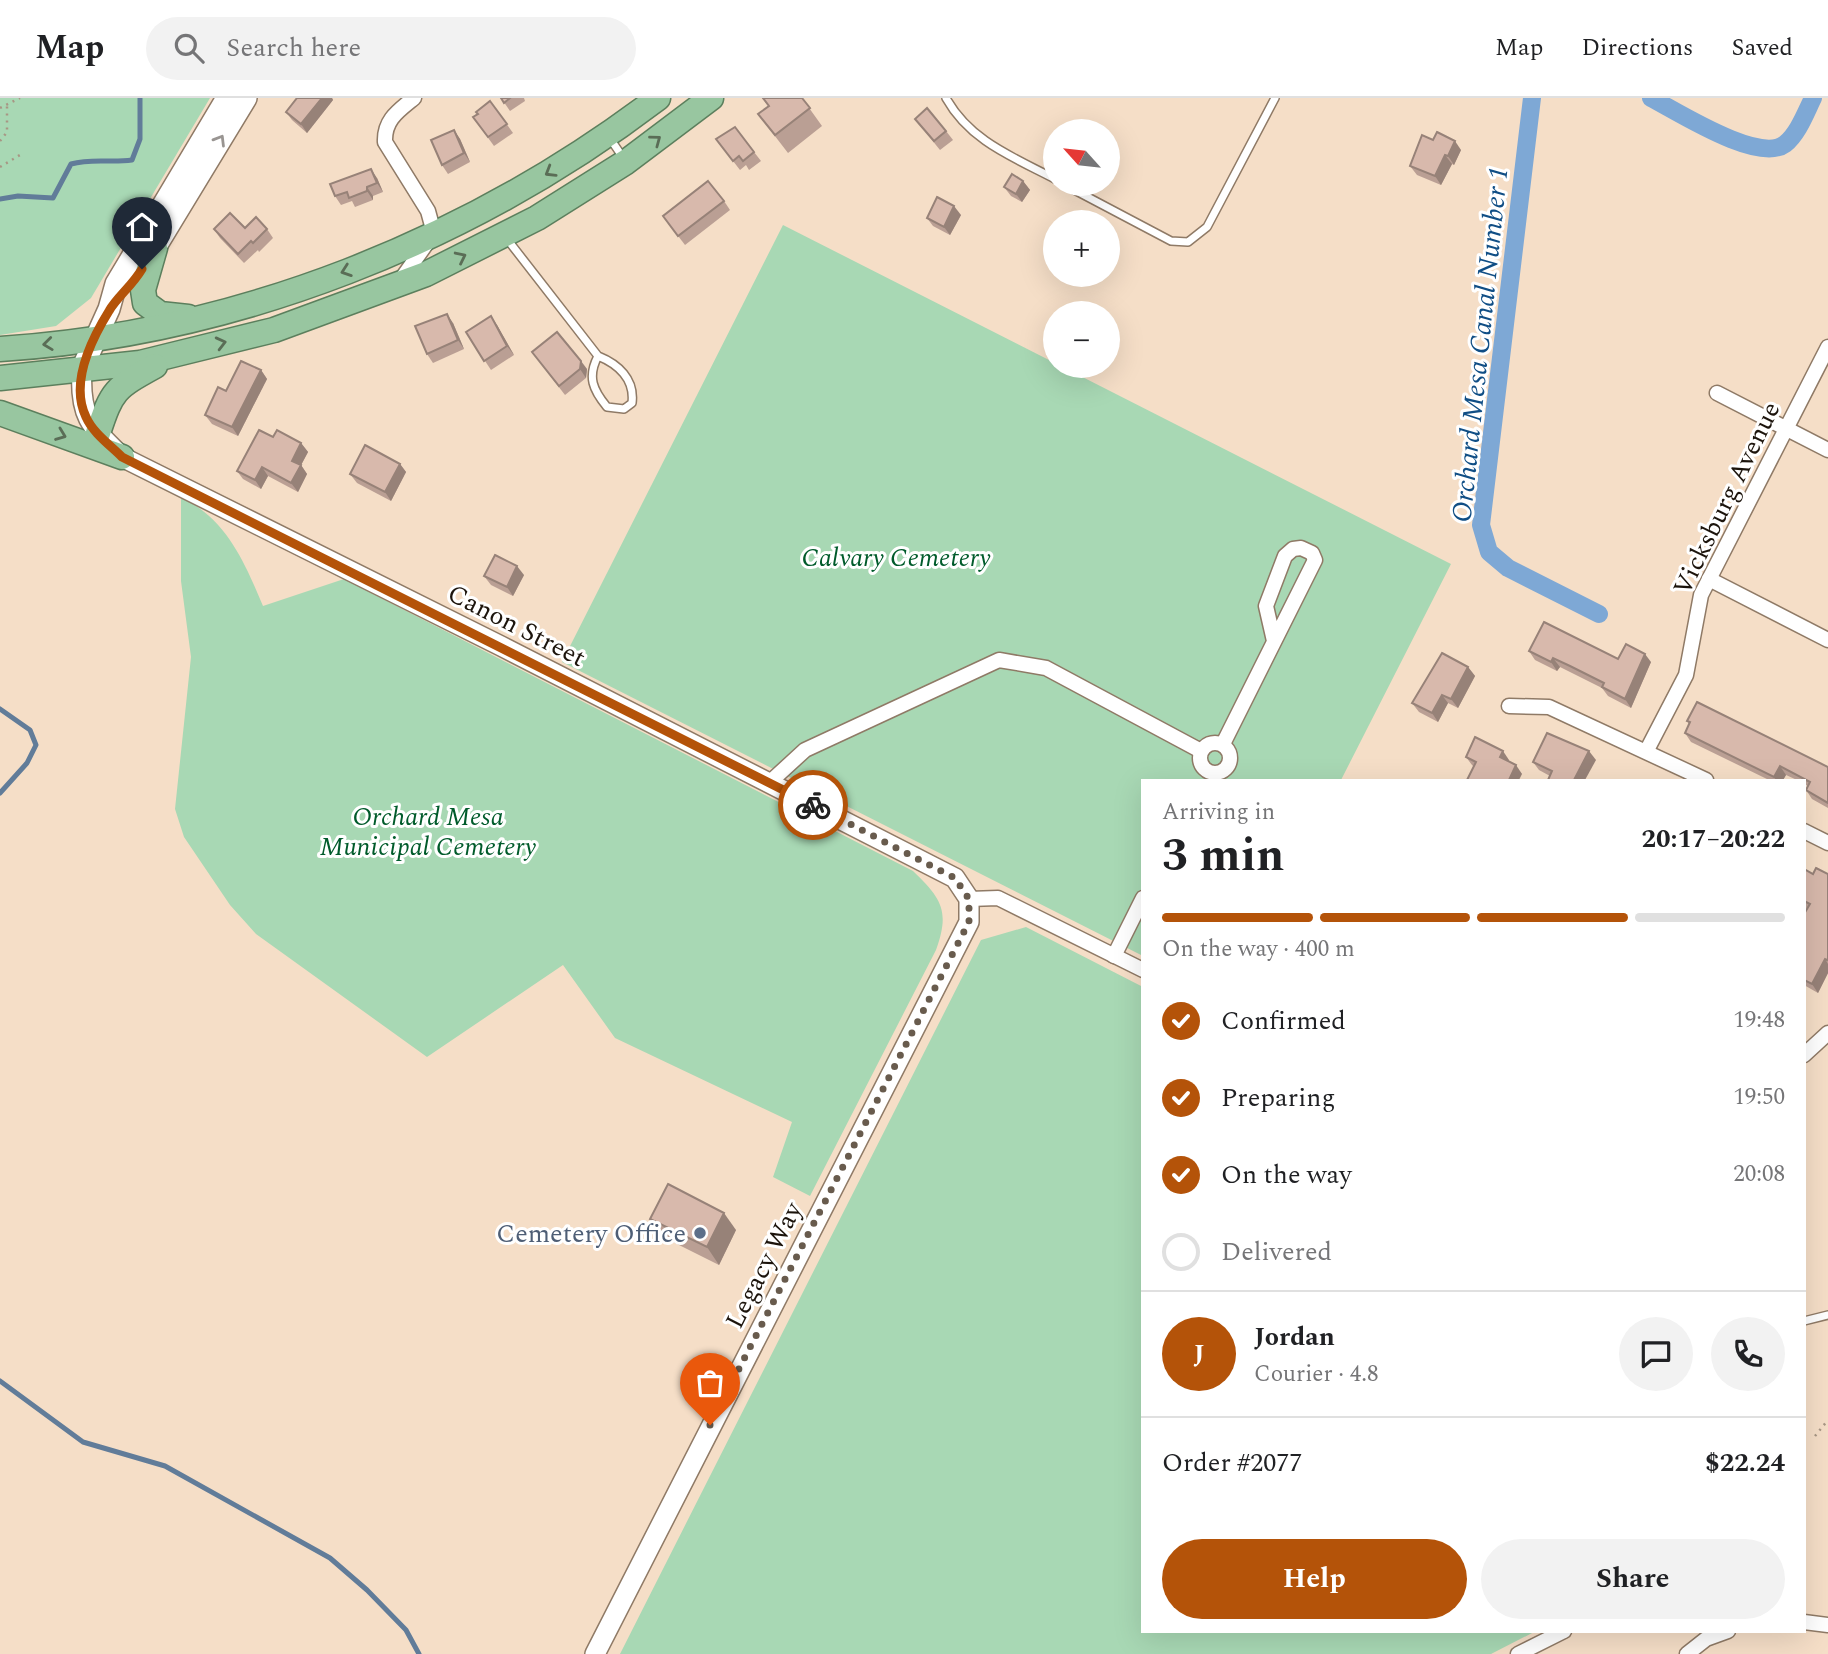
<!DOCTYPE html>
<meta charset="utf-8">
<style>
:root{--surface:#fff;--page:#f2f2f2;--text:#202124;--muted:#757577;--line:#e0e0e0;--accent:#b45309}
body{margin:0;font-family:Spectral,serif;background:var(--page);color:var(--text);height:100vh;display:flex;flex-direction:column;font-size:26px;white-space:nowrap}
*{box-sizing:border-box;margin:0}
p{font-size:23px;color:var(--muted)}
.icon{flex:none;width:38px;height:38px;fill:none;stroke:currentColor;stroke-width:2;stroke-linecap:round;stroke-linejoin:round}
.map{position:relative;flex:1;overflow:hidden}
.side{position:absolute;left:1141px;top:681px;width:665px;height:854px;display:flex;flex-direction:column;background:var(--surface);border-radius:0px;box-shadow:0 7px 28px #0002}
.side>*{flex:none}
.needle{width:46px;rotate:297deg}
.tools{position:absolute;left:1043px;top:21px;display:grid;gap:14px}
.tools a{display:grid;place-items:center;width:77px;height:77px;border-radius:50%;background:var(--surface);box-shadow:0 7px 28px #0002;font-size:35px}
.pin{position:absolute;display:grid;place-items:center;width:60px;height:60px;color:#fff;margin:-72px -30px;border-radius:50% 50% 50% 0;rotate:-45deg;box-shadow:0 0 7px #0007}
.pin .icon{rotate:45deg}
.courier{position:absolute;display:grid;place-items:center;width:70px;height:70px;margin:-35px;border:5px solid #b45309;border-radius:50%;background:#fff;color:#222;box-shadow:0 2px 9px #0007}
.headline em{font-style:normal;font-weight:700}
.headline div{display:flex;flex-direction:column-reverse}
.headline{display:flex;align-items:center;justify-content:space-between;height:119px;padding:0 21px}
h1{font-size:46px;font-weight:700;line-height:52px}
.bar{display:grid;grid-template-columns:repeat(4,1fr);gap:10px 7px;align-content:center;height:84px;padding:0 21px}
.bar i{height:9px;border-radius:5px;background:var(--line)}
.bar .on{background:var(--accent)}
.bar p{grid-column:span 4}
.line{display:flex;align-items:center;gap:18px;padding:0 21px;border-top:2px solid var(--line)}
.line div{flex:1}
.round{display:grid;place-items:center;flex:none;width:74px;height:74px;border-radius:37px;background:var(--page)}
ol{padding:0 21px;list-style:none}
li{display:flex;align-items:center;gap:21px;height:77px}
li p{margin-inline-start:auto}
li .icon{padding:7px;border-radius:50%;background:var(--accent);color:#fff;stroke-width:4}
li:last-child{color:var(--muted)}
li i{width:38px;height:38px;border:4px solid var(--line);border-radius:50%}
.primary-button{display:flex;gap:14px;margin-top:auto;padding:14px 21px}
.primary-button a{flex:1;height:80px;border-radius:42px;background:var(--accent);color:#fff;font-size:28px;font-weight:700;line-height:80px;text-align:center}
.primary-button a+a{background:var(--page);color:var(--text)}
header{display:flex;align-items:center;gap:42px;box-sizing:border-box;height:98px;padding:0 35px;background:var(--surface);border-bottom:2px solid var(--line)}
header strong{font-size:33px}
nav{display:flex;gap:38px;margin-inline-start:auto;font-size:24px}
.search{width:490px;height:63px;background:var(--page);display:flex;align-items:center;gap:18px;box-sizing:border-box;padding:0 24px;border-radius:38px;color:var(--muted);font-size:26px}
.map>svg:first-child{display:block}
</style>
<header>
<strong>Map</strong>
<div class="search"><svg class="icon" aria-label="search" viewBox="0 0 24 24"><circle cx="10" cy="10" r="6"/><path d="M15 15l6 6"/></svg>Search here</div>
<nav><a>Map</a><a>Directions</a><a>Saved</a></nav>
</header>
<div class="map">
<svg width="1828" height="1556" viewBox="0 0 1828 1556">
<rect width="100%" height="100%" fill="#f5dec7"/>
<!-- green -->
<g fill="#a8d8b4">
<path d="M0,0H210L91,200L56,228L0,237Z"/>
<path d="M783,127L1451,466L1341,682H1143V858L562,564Z"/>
<path d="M181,399C227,422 244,463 263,508L344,481L913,773C942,801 950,813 936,852L810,1098L773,1079L792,1024L615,940L563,867L427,959L256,836L230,807L184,739L175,711L191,559L181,483Z"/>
<path d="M1026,829L1143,889V1533H1536L1491,1556H620L981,842Z"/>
</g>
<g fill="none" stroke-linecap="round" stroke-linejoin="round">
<!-- stream -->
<g stroke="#617c99" stroke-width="5">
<path d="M0,101L18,98L53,100L71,66C92,60 110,65 132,62L140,41V0"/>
<path d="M0,611L30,632L36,647L27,665L0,695"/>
<path d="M0,1283L83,1344L165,1368L330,1460L367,1492L406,1532L419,1556"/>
</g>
<!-- canal -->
<g stroke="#7ea8d5" stroke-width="18">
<path d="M1532,0L1481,427L1489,454L1508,470L1599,516"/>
<path d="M1651,0C1678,14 1759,66 1785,46C1798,36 1806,14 1813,0"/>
</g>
<!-- service casing -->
<g stroke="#8f7a66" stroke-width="10">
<g id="service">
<path d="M946,0C970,43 1013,59 1055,81"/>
<path d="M609,39L624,61"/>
<path d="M1063,86L1171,143L1188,144L1207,129L1275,0"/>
<path d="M507,141L598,258C618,266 635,281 632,305L624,311L607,309C593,292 587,279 598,258"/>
<path d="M1804,1223L1828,1217"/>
</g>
</g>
<!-- minor casing -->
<g stroke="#8f7a66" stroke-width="17">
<g id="minor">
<path d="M400,183L434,135L428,113L385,44C384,22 398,13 414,0"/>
<path d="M1717,295L1828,352"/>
<path d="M1709,481L1828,542"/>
<path d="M1509,608L1549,609L1706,682"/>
<circle cx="1215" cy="660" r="15"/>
<path d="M1223,646L1315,462L1312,455L1301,450L1293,451L1285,458L1266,508L1274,543"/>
<path d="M1647,652L1686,577L1701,497L1828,249"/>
<path d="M769,685L805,652L999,562L1046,570L1201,653"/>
<path d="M1804,733L1828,745"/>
<path d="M969,801L998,800L1143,872"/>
<path d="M1114,858L1143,800"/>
<path d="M1804,957L1828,935"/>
<path d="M1804,1524L1828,1527"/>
<path d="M1518,1556L1564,1533"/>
<path d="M1687,1556L1706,1541L1728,1533"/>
</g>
</g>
<!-- tertiary casing -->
<g stroke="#8f7a66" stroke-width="22">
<path id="tertiary" d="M82,271C79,318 90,328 122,359L501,548L955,780L969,801V824L595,1556"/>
</g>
<!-- secondary casing -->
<g stroke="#8f7a66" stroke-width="24">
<g id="secondary">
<path d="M147,163L246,0"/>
<path d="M82,271L109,211L116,186L227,0"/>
</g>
</g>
<!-- trunk casing -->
<g stroke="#5c7f5d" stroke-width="27">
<g id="trunk">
<path d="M155,150L143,192L145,205L160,216L188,219"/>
<path d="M0,251C237,236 470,143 658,0"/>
<path d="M0,280L140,265L274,232L426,176L537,120L626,64L711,0"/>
<path d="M0,315L122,359"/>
<path d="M98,335C112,292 115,290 155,268"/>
</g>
</g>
<!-- path -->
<g stroke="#a79684" stroke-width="2.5" stroke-dasharray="2 5" stroke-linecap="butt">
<path d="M0,10L20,0"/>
<path d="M0,43L7,34V8"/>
<path d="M0,69L20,57"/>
<path d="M1815,1338L1828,1322"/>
</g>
<!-- service -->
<use href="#service" stroke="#fff" stroke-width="7"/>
<!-- minor -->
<use href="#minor" stroke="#fff" stroke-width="14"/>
<!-- tertiary -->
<use href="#tertiary" stroke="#fff" stroke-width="19"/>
<!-- secondary -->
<use href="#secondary" stroke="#fff" stroke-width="21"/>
<!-- trunk -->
<use href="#trunk" stroke="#98c6a0" stroke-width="24"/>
</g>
<!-- wall -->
<g fill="#ba9f94">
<path d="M297,0H332L333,2L307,35L292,22L286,14Z"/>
<path d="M501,0H524L525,3L510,13Z"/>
<path d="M762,0H802L822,28L788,55L758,16L768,8Z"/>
<path d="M490,3L513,35L494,48L473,19Z"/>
<path d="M915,21L946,33L953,42L940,52Z"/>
<path d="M454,32L460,41L470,64L448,76L442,67Z"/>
<path d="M716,41L754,54L761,63L749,72L746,67L740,72Z"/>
<path d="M1433,42L1461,52L1454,67L1452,66L1441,87L1417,77L1410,68Z"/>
<path d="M377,80L383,94L373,98V102L355,109L352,103L341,107L335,98Z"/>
<path d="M1023,83L1030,92L1022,104L1011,98L1004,89Z"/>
<path d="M724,103L730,112L685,147L663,118Z"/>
<path d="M961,117L950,137L933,128L927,120Z"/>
<path d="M245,130L267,131L273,140L259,154L258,152L244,165L220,140L214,131Z"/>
<path d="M453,225L464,251L433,265L427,256Z"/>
<path d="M497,227L514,257L491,272L466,234Z"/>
<path d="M532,254L587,271L586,280L565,297Z"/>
<path d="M261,272L267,281L238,338L212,326L205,317L226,293Z"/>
<path d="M273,339L301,345L308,354L301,367L307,376L298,394L268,378L261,391L243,381L237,373Z"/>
<path d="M400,366L406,374L391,403L357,385L350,376Z"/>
<path d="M524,477L513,498L491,487L484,478Z"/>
<path d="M1529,553L1618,561L1651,564L1631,610L1608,598L1602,590L1560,569L1557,573L1535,562Z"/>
<path d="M1468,569L1475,578L1458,610L1448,605L1438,624L1419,614L1412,605Z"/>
<path d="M1687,623L1828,669V710L1812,701L1806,692L1808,688L1804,686V682H1797L1786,677L1783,682H1769L1691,644L1685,635L1689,626Z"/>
<path d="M1466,659L1509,662L1508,663L1522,676L1474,669L1472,667Z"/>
<path d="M1596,662L1550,678L1539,672L1533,664Z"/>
<path d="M1804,771L1813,776H1828V875L1818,895L1804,887V816L1807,811L1804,807Z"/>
<path d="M650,1121L736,1132L719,1167L663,1139Z"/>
</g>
<!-- shaded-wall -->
<g fill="#978278">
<path d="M322,0H332L333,2L307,35L301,26Z"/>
<path d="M454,32L460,41L470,64L464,55Z"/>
<path d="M1455,43L1461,52L1454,67L1448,58Z"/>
<path d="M1445,57L1452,66L1441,87L1435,78Z"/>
<path d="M371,71L377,80L383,94L377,85Z"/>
<path d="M1023,83L1030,92L1022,104L1016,96Z"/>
<path d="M367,89L373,98V102L367,93Z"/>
<path d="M954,108L961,117L950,137L944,129Z"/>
<path d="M447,216L453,225L464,251L458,242Z"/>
<path d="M491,218L497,227L514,257L507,248Z"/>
<path d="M581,263L587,271L586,280L580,271Z"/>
<path d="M261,272L267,281L238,338L232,329Z"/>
<path d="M301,345L308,354L299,371L292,363Z"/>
<path d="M400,366L406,374L391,403L385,394Z"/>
<path d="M301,367L307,376L298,394L291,385Z"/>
<path d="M262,369L268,378L261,391L255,382Z"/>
<path d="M517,468L524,477L513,498L507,489Z"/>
<path d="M1645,556L1651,564L1631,610L1625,601Z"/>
<path d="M1553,560L1560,569L1557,573L1551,564Z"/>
<path d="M1468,569L1475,578L1458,610L1451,601Z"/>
<path d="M1442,597L1448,605L1438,624L1432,615Z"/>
<path d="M1503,653L1509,662L1506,668L1500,659Z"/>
<path d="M1589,653L1596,662L1585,682H1574Z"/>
<path d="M1516,667L1522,676L1519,682H1509Z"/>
<path d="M1780,668L1786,677L1783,682H1776L1774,679Z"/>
<path d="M1825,861L1828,866V875L1818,895L1812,886Z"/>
<path d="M724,1115L736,1132L719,1167L707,1149Z"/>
</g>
<!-- building -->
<g fill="#d8b9ac" stroke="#978278" stroke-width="2">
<path d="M297,0H322L301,26L286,14Z"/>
<path d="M501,0H510L504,5Z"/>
<path d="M763,0H802L810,10L775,37L758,16L769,8Z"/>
<path d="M490,3L507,26L488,39L473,19L478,16L476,14Z"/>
<path d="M927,10L946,33L934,43L915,21Z"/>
<path d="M735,29L754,54L743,63L739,58L733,63L716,41Z"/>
<path d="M454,32L464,55L442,67L431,42Z"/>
<path d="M1437,34L1455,43L1448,58L1445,57L1435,78L1410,68L1422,37L1433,42Z"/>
<path d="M371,71L377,85L367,89V93L349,100L347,94L335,98L330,86Z"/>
<path d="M1012,76L1023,83L1016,96L1004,89Z"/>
<path d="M708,83L724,103L678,138L663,118Z"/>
<path d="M937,99L954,108L944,129L927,120Z"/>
<path d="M230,115L245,130L256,119L267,131L253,145L251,143L238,156L214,131Z"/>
<path d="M447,216L458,242L427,256L415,228Z"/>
<path d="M491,218L507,248L484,263L466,234Z"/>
<path d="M557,234L581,263L580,271L559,288L532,254Z"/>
<path d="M241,263L261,272L232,329L205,317L218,289L226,293Z"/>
<path d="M259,332L273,339L277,332L301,345L292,363L301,367L291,385L262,369L255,382L237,373Z"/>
<path d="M365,347L400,366L385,394L350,376Z"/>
<path d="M495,457L517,468L507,489L484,478Z"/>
<path d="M1544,524L1618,561L1626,546L1645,556L1625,601L1602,589L1604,585L1570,568L1553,560L1551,564L1529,553Z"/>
<path d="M1442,555L1468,569L1451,601L1442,597L1432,615L1412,605Z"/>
<path d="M1697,604L1828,669V705L1806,692L1810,684L1780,668L1774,679L1685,635L1690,624L1687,623Z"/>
<path d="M1547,635L1589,653L1574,682H1548L1552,673L1533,664Z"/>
<path d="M1475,639L1503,653L1500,659L1516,667L1509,682H1467L1476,664L1466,659Z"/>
<path d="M1816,770L1828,776V861L1827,862L1825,861L1812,886L1804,882V816L1810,806L1804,803V771L1813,776Z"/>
<path d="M668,1086L724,1115L707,1149L650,1121Z"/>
</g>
<!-- one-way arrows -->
<defs><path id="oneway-chevron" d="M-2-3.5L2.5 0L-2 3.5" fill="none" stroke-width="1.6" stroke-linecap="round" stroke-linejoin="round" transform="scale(1.75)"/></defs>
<use stroke="#999592" href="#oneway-chevron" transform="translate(220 42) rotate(-59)"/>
<g stroke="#5a6d56">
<use href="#oneway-chevron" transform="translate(656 42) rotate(-37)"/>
<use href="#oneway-chevron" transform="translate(550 74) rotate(149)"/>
<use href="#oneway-chevron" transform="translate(461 159) rotate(-26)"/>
<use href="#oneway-chevron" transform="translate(346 173) rotate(161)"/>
<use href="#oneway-chevron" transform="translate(221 245) rotate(-14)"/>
<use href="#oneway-chevron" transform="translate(48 246) rotate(173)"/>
<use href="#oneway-chevron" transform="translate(61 337) rotate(21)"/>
</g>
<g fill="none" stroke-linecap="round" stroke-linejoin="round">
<!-- done -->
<path stroke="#685b4d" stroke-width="7" stroke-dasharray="0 12.6" d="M710,1327L969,824V801L955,780L813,707"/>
<!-- route -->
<path stroke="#b45309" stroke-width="9" d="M142,171C132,188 117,199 109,213C91,242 70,286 86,319C93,335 110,347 122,359L813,707"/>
</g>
<!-- markers -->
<circle fill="#5c6f8a" stroke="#fff" stroke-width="2.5" cx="700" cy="1135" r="7"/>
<g text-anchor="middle" stroke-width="6" stroke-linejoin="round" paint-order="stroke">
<!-- street labels -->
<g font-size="26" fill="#1c140c" stroke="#fff">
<text transform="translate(1726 400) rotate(-64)" y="9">Vicksburg Avenue</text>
<text transform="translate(517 527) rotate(27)" y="9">Canon Street</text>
<text transform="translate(763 1167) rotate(-63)" y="9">Legacy Way</text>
</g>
<!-- park labels -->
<g font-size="26" font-style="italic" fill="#005b2b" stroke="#fff">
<text x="896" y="468">Calvary Cemetery</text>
<text x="428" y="727">Orchard Mesa<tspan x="428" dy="30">Municipal Cemetery</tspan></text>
</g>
<!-- service labels -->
<g font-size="26" fill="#4e5e75" stroke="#fff" text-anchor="end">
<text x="686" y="1144">Cemetery Office</text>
</g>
<!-- water labels -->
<g font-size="28" font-style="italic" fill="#104e85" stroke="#fff">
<text transform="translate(1479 246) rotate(-84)" y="10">Orchard Mesa Canal Number 1</text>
</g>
</g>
</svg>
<div class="tools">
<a><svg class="needle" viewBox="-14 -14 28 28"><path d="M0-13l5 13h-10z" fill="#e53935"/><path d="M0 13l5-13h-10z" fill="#757577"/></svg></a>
<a>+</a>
<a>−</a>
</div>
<div class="pin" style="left:710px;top:1327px;background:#ea580c"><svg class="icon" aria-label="bag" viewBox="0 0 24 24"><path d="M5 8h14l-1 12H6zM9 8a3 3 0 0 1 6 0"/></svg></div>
<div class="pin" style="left:142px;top:171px;background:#1f2937"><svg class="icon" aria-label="home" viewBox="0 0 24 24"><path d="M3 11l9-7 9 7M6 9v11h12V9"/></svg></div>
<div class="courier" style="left:813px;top:707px"><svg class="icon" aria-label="bike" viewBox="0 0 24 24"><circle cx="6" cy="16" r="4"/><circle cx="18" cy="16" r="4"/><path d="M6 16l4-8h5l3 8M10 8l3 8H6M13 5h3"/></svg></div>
<section class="side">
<div class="headline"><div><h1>3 min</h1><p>Arriving in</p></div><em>20:17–20:22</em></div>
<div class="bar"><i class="on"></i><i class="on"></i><i class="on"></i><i></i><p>On the way · 400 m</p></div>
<ol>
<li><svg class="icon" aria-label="check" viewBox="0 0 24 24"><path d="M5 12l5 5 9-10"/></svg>Confirmed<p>19:48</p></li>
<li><svg class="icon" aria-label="check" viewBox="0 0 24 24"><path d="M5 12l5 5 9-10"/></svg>Preparing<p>19:50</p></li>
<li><svg class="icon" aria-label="check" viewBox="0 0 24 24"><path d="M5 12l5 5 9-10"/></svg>On the way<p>20:08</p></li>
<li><i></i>Delivered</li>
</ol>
<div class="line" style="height:126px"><b class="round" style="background:var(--accent);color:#fff">J</b><div><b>Jordan</b><p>Courier · 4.8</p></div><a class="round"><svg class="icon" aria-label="chat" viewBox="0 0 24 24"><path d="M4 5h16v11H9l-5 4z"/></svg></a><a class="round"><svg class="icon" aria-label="phone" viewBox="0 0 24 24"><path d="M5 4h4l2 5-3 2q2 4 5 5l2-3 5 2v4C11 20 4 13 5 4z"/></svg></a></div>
<div class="line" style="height:91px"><div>Order #2077</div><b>$22.24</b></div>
<div class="primary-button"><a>Help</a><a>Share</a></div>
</section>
</div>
